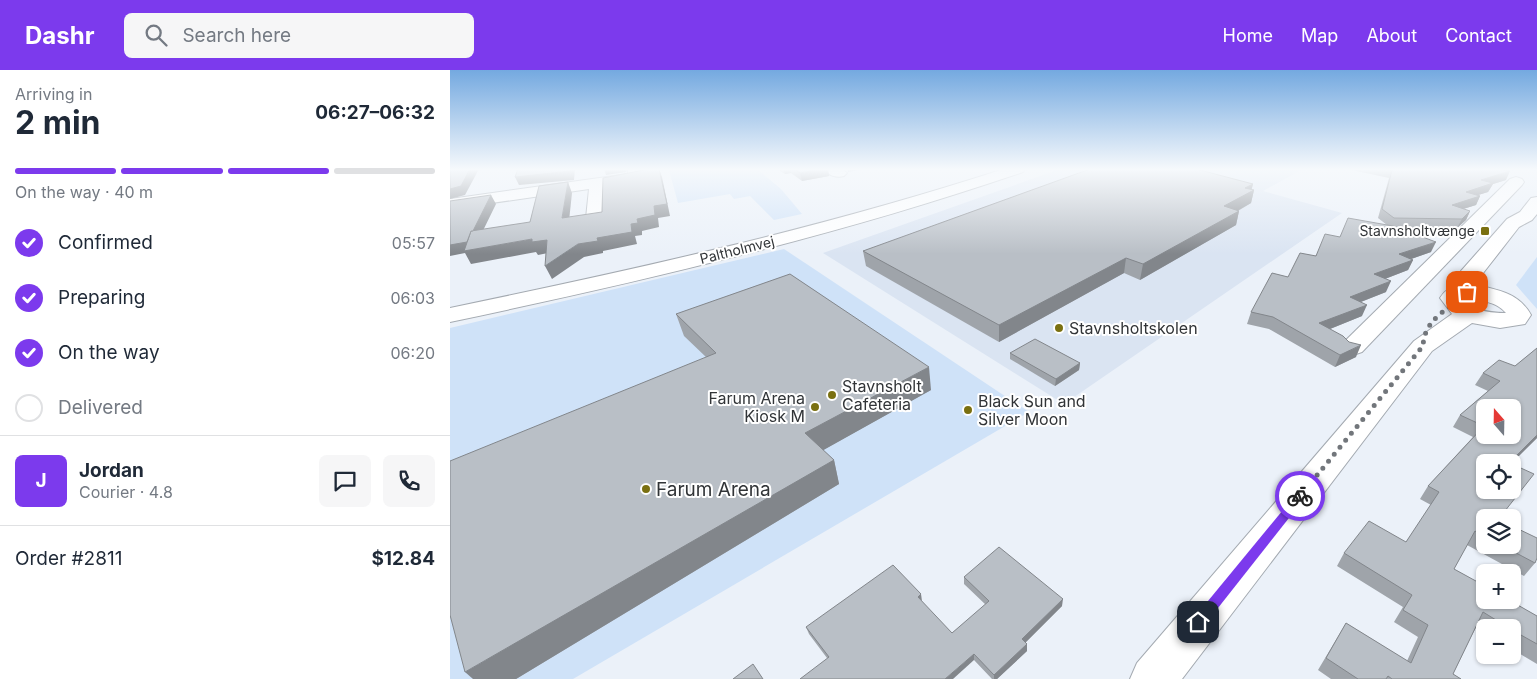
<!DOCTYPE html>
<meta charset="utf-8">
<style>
:root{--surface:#fff;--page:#f6f6f7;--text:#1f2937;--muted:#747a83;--line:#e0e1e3;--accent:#7c3aed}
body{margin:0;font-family:Inter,sans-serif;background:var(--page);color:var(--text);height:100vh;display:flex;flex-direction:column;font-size:19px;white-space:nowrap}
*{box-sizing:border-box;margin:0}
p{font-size:16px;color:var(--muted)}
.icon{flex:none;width:28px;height:28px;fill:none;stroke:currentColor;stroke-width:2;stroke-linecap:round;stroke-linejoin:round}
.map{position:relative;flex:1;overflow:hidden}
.panel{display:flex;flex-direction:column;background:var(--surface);width:450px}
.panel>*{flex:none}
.needle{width:32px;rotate:340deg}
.buttons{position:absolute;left:1026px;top:329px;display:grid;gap:10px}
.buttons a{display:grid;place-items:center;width:45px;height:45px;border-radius:8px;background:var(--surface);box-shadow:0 1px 4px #0004;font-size:25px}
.pin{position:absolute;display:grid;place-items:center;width:42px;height:42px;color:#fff;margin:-21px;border-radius:10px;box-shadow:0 2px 8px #0006}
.courier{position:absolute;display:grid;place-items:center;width:50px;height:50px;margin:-25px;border:4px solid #7c3aed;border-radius:50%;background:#fff;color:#222;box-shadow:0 1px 6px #0007}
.headline em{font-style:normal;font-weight:700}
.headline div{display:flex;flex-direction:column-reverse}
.headline{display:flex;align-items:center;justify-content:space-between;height:85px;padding:0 15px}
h1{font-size:32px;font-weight:700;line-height:38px}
.bar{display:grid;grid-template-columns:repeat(4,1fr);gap:8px 5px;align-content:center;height:60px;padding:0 15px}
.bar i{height:6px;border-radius:4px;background:var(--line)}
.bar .selected{background:var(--accent)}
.bar p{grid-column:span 4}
.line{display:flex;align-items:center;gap:12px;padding:0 15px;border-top:1px solid var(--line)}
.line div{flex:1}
.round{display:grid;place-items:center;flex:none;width:52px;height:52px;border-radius:8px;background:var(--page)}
ol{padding:0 15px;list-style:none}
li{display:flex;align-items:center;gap:15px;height:55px}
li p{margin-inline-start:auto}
li .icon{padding:5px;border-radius:50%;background:var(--accent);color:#fff;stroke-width:4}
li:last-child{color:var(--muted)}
li i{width:28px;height:28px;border:2px solid var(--line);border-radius:50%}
header{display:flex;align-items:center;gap:30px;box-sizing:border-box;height:70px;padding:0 25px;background:var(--accent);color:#fff}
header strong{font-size:24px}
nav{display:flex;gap:28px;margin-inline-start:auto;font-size:18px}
.search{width:350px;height:45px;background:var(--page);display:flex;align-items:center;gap:12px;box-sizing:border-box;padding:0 18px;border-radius:8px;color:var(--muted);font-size:19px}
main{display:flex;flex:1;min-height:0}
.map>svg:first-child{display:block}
</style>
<header>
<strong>Dashr</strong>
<div class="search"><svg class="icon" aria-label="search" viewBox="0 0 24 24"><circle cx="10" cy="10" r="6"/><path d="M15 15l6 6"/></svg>Search here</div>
<nav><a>Home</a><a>Map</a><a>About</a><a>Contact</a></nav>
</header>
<main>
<section class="panel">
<div class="headline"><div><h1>2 min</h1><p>Arriving in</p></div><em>06:27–06:32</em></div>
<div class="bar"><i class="selected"></i><i class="selected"></i><i class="selected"></i><i></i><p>On the way · 40 m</p></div>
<ol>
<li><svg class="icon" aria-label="check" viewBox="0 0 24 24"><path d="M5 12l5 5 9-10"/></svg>Confirmed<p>05:57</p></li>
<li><svg class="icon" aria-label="check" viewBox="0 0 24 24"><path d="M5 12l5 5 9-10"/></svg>Preparing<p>06:03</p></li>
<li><svg class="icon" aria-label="check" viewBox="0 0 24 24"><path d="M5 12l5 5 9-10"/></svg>On the way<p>06:20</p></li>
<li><i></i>Delivered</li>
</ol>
<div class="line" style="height:90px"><b class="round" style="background:var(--accent);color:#fff">J</b><div><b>Jordan</b><p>Courier · 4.8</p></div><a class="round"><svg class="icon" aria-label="chat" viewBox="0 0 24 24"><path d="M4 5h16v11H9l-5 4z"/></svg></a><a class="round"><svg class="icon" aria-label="phone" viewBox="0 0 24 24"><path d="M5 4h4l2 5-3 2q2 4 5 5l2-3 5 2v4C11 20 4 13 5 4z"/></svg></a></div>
<div class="line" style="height:65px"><div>Order #2811</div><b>$12.84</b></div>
</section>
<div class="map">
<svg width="1087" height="609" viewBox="0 0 1087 609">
<rect width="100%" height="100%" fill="#ebf1f9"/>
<!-- built -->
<path fill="#dae4f2" d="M610,99H853L813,121L892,143L614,334L373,183Z"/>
<!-- green -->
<g fill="#cfe2f8">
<path d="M211,99H307L331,119L352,144L324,150L300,126L284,129L280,124L228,133L219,100Z"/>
<path d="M334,179L579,342L123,609H0V258Z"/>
<path d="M1087,187V239L1066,215Z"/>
</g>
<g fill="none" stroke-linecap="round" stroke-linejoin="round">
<!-- minor casing -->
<g stroke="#a4aab1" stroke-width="2">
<g id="minor">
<path d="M178,99H192L194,108L191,111L155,117L154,148L151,152L145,153L139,152L136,148L139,119L0,139V129L178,104Z"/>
<path d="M375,99H392L397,103L394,106C387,108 378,106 375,99Z"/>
<path d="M554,99H575L573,102C386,166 194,211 0,252V238C187,199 373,158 554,99Z"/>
<path d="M1066,107L1072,109L1074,112L1072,115L912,282L903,285L894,282L890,277L894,272L1060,109Z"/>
<path d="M1087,127V144L1082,150L1069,157L1030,207L1031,216C1053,221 1070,225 1081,245L1075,254L1050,258L1022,253L982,281L732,609H680L687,593L964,271L1002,244L990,228C995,220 999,218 1009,216L1008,206L1011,201L1057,149L1070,142L1081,128ZM1017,228C1031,231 1046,231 1056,243C1040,243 1023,241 1013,229Z"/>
</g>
</g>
<!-- minor -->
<use href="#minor" fill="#fff" fill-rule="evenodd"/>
</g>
<!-- wall -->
<g fill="#9fa4aa">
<path d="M327,99H378L379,106L352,111L341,103L335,104Z"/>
<path d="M897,99H1047L1056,110L1043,114L1038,122L1028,125L1030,126L1026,135L1013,139L1020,141L1016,150L1007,158H947L981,182L961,189L963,190L958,200L935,209L936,222L911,232L912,246L880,259L906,287L885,297L819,259L797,254L801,242L838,207L890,167L937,155L928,148L939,108Z"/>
<path d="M803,114L801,120H804L801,133L788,141H789L786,155L690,210L674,203L549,272L416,196L413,181Z"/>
<path d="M226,244L481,320L373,380L384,390L389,414L66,609H23L256,287L234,266Z"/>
<path d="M1087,278V368L1062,392L1035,448V475H1062L1085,493L1074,506L1017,475L1004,499L1087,546V594L1062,579V558H1035V563L1026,557L1003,604L1011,609H881L868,600L896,553L957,591L968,567L944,552L953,537L887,496L894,483L956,472L981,435L970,429L978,416L1023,367L1003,357L1010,345L1038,321L1025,315L1033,303L1065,296Z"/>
<path d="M560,283L630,293L629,300L605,316L560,289Z"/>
<path d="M514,507L612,536L575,573L577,574V581L547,609H542L524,590L377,588L359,564L356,557L502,563L536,535L514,514Z"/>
</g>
<!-- shaded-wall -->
<g fill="#82868b">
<path d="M20,99H29L15,125L0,129V119Z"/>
<path d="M121,99H125L124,110L69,115L65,107Z"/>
<path d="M154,99H177L176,102L156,105Z"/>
<path d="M209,99L212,107L220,146L208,148L209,157L192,161V165L185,166L187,174L153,181V183L134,187L102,209L95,196L128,174L181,154L204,136Z"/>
<path d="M333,99H340L341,103L335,104Z"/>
<path d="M371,99H378L379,106L352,111L350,103Z"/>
<path d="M398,99H414L398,102Z"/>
<path d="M1060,101L1056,110L1043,114L1038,122L1012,130L1016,122L1031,110Z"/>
<path d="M118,112L122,123L118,160L112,148Z"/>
<path d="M803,114L801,122L804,120L801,133L771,150L774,136L795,118Z"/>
<path d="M41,125L46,134L24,179L82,169L97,170L103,182L88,185L86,182L21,194L15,183L0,186V175Z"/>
<path d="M1030,126L1026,135L997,144L1002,135Z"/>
<path d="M789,141L786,155L690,210L693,194Z"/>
<path d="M1020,141L1016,150L1007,158L1012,149Z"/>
<path d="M986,172L981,182L944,195L949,184Z"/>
<path d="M676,188L674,203L549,272V255Z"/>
<path d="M963,190L958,200L919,215L924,204Z"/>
<path d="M941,211L936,222L895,238L900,227Z"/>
<path d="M917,235L912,246L865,265L869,253Z"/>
<path d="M911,275L906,287L885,297L890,285Z"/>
<path d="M630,293L629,300L605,316L606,309Z"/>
<path d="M479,297L481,320L361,387L355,363Z"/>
<path d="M1087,365V368L1062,393L1060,392Z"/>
<path d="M384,390L389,414L66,609H23L15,602Z"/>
<path d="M471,524L472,531L468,527Z"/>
<path d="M613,529L612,536L572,576V569Z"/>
<path d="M577,574V581L547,609H544V605Z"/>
<path d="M524,584V590L503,609H495Z"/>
</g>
<!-- building -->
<g fill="#b9bfc6" stroke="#82868b" fill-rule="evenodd">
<path d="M0,99H20L11,116L0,119Z"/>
<path d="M68,99H121L120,101L65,107Z"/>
<path d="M199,99H209L217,134L204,136L205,145L187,149L188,153L181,154L182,162L147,168L148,171L128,174L95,196L97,170L82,172V169L14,181L21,161L80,152L89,116L118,112L112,148L152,142L153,108Z"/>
<path d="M345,99H371L350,103Z"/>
<path d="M640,99H746L803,114L795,118L804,120L774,136L789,141L693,194L676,188L549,255L413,181Z"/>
<path d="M936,99H1047L1060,101L1031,110L1043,113L1016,122L1030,126L1002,135L1020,141L1012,149L944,148L932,139L942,100Z"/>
<path d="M41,125L23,161H21L17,172L0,175V131Z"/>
<path d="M898,148L943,156L986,172L949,184L963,190L924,204L941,211L900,227L917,235L869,253L893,266L899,272L911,275L890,285L823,247L801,242L822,203L838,207L850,183L866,186L875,164L890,167Z"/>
<path d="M340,204L479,297L355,363L384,390L15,602L0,545V391L266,283L226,244Z"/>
<path d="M585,269L630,293L606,309L560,283Z"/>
<path d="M1087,278V365L1060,392H1035V420H1062V394L1084,404L1051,446L1055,448H1035V467L1025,461L1004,499L1035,516V530H1059L1087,546V574L1062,560V558H1059L1033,542L1003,604L1011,609H942L938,606L936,609H908L876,588L896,553L961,593L978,555L953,540L962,525L894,483L919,451L956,472L989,422L978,416L1034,356L1010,345L1050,311L1033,303L1049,290L1065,296ZM1035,338H1062V365H1035Z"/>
<path d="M1062,456L1087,468V488L1085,493L1051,475H1062Z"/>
<path d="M549,477L613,529L572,569L577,574L544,605L524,584L495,609H350L379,587L356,557L443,495L471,524L468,527L502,563L539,531L514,507Z"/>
<path d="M303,594L313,609H283Z"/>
</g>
<!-- sky -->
<linearGradient id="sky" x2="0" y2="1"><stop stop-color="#74a9e0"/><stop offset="0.54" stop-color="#f6f9fc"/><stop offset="1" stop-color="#f6f9fc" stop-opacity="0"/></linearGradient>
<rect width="1087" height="184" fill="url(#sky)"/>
<!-- route -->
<path fill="#7c3aed" d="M850,422L855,426L854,429L753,557L748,558L744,557L742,552L744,548L847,423Z"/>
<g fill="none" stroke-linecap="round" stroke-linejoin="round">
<!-- done -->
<path stroke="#72767b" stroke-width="5" stroke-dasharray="0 9" d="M850,426L973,276C974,256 987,245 1004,234L1001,226L1006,223L1017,222"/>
</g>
<!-- markers -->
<g fill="#7a7011" stroke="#fff" stroke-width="2">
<rect x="1030" y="156" width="10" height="10" rx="2.5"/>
<circle cx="609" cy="258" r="5"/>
<circle cx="382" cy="325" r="5"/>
<circle cx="365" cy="337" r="5"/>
<circle cx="518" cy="340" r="5"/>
<circle cx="196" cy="419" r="5"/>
</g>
<g text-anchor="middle" stroke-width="4" stroke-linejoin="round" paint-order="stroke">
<!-- far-poi labels -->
<g font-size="14" fill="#313437" stroke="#fff" text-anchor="end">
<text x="1025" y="166">Stavnsholtvænge</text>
</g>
<!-- far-street labels -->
<g font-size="14" fill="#313437" stroke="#fff">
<text transform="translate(287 180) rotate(-14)" y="5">Paltholmvej</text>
</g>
<!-- poi labels -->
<g font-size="16" fill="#313437" stroke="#fff" text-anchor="start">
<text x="619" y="264">Stavnsholtskolen</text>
<text x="392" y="322">Stavnsholt<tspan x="392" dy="18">Cafeteria</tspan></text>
<text x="355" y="334" text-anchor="end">Farum Arena<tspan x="355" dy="18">Kiosk M</tspan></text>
<text x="528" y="337">Black Sun and<tspan x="528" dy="18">Silver Moon</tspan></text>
</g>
<!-- near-poi labels -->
<g font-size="19" fill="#313437" stroke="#fff" text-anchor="start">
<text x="206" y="426">Farum Arena</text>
</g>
</g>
</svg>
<div class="buttons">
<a><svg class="needle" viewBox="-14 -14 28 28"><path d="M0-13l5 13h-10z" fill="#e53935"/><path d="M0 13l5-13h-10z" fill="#747a83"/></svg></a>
<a><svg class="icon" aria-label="locate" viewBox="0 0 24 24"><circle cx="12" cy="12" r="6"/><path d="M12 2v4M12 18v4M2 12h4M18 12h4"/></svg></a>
<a><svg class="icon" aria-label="layers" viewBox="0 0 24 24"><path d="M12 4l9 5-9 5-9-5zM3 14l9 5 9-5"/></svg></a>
<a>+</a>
<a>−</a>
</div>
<div class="pin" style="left:1017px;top:222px;background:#ea580c"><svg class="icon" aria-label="bag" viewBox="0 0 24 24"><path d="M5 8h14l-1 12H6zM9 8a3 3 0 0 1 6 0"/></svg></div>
<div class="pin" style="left:748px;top:552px;background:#1f2937"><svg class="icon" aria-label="home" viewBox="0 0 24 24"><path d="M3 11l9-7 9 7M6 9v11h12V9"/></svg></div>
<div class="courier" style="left:850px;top:426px"><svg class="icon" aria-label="bike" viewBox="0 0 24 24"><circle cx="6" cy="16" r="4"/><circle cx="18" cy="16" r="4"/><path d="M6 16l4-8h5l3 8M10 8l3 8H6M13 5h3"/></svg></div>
</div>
</main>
